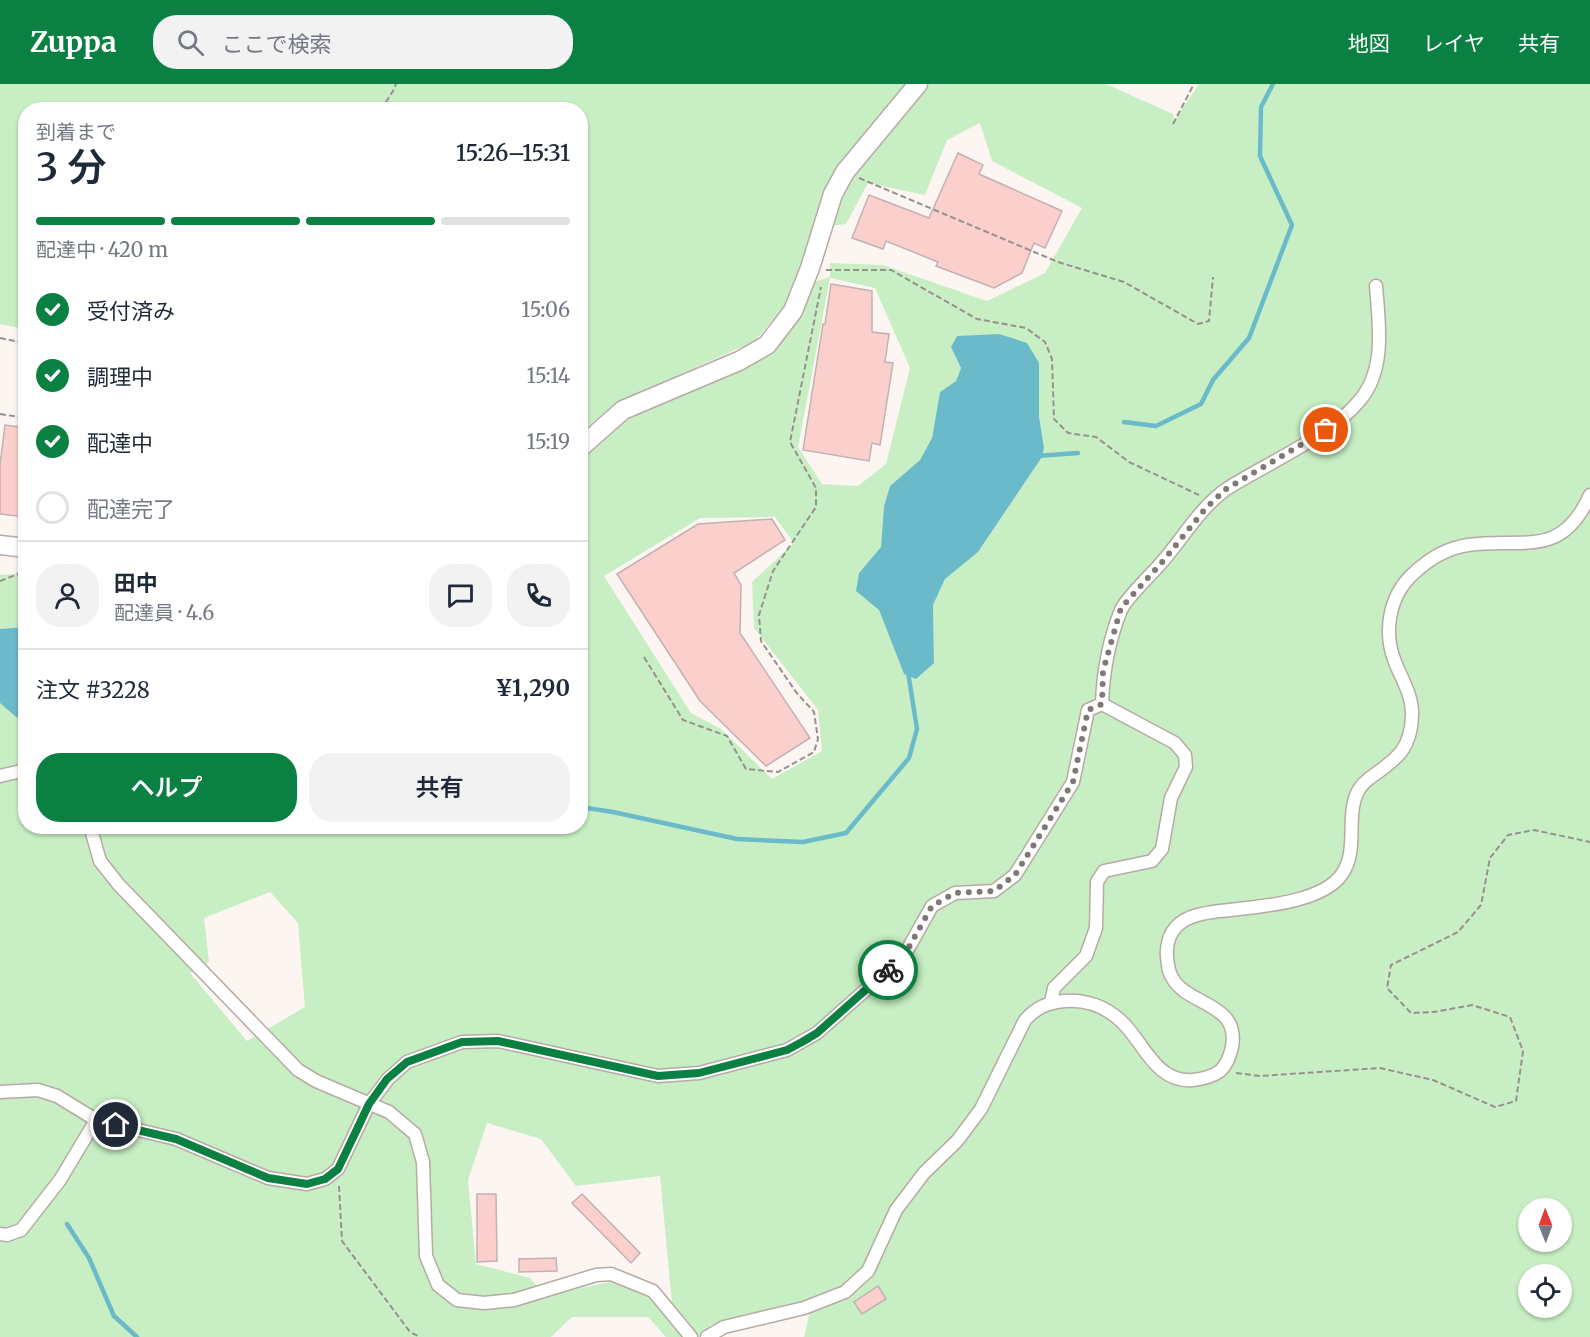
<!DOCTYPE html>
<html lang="ja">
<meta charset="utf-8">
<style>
:root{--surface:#fff;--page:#f2f2f3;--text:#1f2937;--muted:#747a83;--line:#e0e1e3;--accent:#0b8043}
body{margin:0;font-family:Merriweather,"Noto Sans JP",serif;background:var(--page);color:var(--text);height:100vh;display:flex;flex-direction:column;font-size:22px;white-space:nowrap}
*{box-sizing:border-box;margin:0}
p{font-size:20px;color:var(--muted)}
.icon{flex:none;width:33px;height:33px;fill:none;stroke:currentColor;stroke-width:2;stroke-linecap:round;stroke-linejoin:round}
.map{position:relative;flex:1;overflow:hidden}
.sheet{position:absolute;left:18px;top:18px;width:570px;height:732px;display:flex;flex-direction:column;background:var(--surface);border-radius:24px;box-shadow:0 2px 4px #0004}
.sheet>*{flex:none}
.needle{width:39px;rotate:359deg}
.controls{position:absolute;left:1518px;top:1114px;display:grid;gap:12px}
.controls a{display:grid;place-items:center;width:54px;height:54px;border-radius:50%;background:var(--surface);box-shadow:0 2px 4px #0004;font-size:30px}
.pin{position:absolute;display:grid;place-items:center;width:51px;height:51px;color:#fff;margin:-26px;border:3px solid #fff;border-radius:50%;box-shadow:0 2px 6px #0007}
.courier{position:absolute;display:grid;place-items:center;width:60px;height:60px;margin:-30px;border:4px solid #0b8043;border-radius:50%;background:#fff;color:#222;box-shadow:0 2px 8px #0007}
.headline em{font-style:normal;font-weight:600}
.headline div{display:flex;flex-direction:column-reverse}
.headline{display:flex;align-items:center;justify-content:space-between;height:102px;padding:0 18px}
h1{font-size:39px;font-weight:600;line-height:45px}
.bar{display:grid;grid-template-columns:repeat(4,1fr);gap:9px 6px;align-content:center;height:72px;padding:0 18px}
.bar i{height:8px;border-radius:4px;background:var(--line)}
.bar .selected{background:var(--accent)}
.bar p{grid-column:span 4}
.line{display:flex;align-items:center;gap:15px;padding:0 18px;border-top:2px solid var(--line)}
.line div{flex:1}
.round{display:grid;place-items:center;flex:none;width:63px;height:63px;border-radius:24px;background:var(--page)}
ol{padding:0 18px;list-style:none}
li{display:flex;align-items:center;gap:18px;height:66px}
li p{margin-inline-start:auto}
li .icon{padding:6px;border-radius:50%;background:var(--accent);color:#fff;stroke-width:4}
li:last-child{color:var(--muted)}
li i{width:33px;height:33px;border:3px solid var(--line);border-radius:50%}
.primary-button{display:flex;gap:12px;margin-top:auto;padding:12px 18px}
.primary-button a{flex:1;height:69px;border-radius:24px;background:var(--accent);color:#fff;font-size:24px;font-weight:600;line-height:69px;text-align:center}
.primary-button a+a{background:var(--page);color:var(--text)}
header{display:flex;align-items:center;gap:36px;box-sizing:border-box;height:84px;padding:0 30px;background:var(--accent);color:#fff}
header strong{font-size:28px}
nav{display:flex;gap:33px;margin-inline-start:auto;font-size:21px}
.search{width:420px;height:54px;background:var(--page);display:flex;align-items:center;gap:15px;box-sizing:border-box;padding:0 21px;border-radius:24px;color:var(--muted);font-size:22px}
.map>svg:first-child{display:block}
</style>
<header>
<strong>Zuppa</strong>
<div class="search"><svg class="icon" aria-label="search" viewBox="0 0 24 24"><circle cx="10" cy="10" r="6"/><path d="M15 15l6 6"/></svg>ここで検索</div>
<nav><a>地図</a><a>レイヤ</a><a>共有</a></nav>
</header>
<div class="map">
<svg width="1590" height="1253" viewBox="0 0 1590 1253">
<rect width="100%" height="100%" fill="#fdf5f2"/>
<!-- green -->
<g fill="#c8efc3" fill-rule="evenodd">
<path d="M0,0H1106L1173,30L1174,37L1199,0H1590V1253H804L812,1218L711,1241L698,1253H666L648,1233H572L551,1253H0V619L16,633L25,634L26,742H580L581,353L778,262L814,198L830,193V179L883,181L987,217L1045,189L1082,124L992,77L980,39L947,56L925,111L868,99L846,140L813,144L789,216L755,257L618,318L581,348L580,26H26L25,245L0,240ZM830,194L875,204L910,284L886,380L858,402L822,400L798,363ZM957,252L1039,279V332L1044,364L1042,373L978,468L945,495L933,521L934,579L904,590L879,526L859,489L881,463L884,422L890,402L920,376L932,354L940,308L956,297L961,284L951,263ZM775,433L794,459L752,498L754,544L818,626L822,667L772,695L721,645L691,629L604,492L700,434ZM270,808L298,839L305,923L247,957L190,889L209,878L204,834ZM487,1039L541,1055L576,1102L660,1092L672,1219L610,1198L546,1211L530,1194L476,1180L468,1096ZM1528,1125H1562V1158H1528ZM1528,1191H1562V1224H1528Z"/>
<path d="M25,477V543L0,545V491L16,490Z"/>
</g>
<!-- water -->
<g fill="#6bbaca">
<path d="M999,250L1027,259L1039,279V332L1044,364L1042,373L978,468L945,495L933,521L934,579L916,595L904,590L879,526L856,507L859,489L881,463L884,422L890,402L920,376L932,354L940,308L956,297L961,284L951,263L957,252Z"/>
<path d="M25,543H26L25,634L16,633L0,619V545Z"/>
</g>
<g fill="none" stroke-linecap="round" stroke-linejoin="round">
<!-- stream -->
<g stroke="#6bbaca" stroke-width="4.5">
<path d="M1124,338L1156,342L1201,320L1213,296L1249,254L1292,141L1260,72L1261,23L1273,0"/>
<path d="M1037,372L1078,369"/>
<path d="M580,723L613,728L737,755L803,758L846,749L909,674L917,645L908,588"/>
<path d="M67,1140L89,1174L114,1232L137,1253"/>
</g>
</g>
<!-- building -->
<g fill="#fbd0cc" stroke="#c1b2b1" stroke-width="1.5">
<path d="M958,69L983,81L979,90L1062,127L1045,164L1034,159L1022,189L994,204L936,182L938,178L886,157L883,165L852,154L869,111L929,134Z"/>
<path d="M831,200L872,207V248L889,250L885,278L893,279L880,361L872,359L869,377L803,366L823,240H825Z"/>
<path d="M5,341L26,344V433L0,430V381Z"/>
<path d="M772,435L785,456L734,489L741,501L740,549L810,654L766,682L700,617L617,490L698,440Z"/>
<path d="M477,1110H496L497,1177L477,1178Z"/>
<path d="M582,1110L640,1169L631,1179L572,1119Z"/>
<path d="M556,1174L557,1187L519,1188V1175Z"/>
<path d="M878,1202L886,1215L862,1230L854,1218Z"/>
</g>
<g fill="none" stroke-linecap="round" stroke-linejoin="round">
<!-- street casing -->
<g stroke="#b7aaa5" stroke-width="15">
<g id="street">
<path d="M1102,620C1103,588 1109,556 1121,526C1126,514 1152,490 1162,478C1183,454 1201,422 1228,404C1269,378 1330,353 1360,316C1386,285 1379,240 1376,202"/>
<path d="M0,692L26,686"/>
<path d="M90,742L100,777L119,801L298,986L316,997L389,1028L415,1050L423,1078L426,1172L438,1201L457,1216L484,1219L514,1216L596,1191L611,1190L653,1207L691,1253"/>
<path d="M1051,918L1054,904L1086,872L1096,844L1097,798L1104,787L1152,777L1162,765L1171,714L1186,683L1185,671L1175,659L1102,620"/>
<path d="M0,1008L38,1006L57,1012L96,1036L176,1055L268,1094L307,1100L325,1095L338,1085L369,1020L388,995L407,978L462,958L498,957L658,992L699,989L787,966L817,949L904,872L932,822L955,809L994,807L1015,791L1073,698L1088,626L1102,620"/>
<path d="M0,1150L7,1151L21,1146L60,1096L96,1036"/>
<path d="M707,1253L724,1243L804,1224L845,1208L868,1187L896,1126L924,1089L957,1057L981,1025L1025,936C1037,923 1047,919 1064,917C1086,915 1106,923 1121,937C1144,958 1155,999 1193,996C1202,995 1212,993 1220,987C1227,981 1230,972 1232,963C1240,919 1189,922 1173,895C1168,888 1168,881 1167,873C1166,862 1169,850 1177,842C1188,831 1205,829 1220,827C1253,823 1322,820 1342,790C1359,766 1345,732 1358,707C1362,700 1368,695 1374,691C1398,674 1411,664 1412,632C1413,612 1402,596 1395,578C1383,548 1389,511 1414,489C1429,475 1447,464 1468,461C1522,453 1561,476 1590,411"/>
</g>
</g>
<!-- secondary casing -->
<g stroke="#b7aaa5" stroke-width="21">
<g id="secondary">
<path d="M580,364L623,326L739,277L767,261L793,227L810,184L833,110L845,88L918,0"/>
<path d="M0,461L26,464"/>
</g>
</g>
<!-- path -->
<g stroke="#97918e" stroke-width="2" stroke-dasharray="6 3" stroke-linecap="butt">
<path d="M381,26L393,7L396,0"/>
<path d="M1173,40L1194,0"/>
<path d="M859,94L1058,178L1124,198L1198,240L1209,237L1213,193"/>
<path d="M826,186H891L977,235L1026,244L1045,258L1052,275L1054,335L1068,349L1096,353L1129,378L1199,411"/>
<path d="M0,254L20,258L26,265"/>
<path d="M26,273L21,319L26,329"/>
<path d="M0,330L26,334"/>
<path d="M0,497L26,487"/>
<path d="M644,573L683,636L727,652L746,685L778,688L814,668L818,655L814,628L796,608L761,557L759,531L773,487L816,423V404L790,358L821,203"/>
<path d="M1236,989L1260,992L1380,984L1433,996L1495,1023L1516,1017L1523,967L1510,933L1472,921L1434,928L1411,929L1387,904L1391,881L1458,848L1481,821L1490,774L1508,751L1534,746L1590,758"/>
<path d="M339,1102L342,1157L410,1248L420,1253"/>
</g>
<!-- street -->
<use href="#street" stroke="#fff" stroke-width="12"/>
<!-- secondary -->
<use href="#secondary" stroke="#fff" stroke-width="18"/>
</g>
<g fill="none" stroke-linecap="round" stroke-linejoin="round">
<!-- done -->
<path stroke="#7f7976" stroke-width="6" stroke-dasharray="0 10.8" d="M888,886L904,872L932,822L955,809L994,807L1015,791L1073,698L1088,626L1102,620L1103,587L1121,524L1163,477L1206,424L1226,405L1326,346"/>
<!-- route -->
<path stroke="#0b8043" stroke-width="8" d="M116,1041L176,1055L268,1094L307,1100L325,1095L338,1085L369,1020L387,995L407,978L462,958L498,957L658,992L699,989L787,966L802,958L817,949L888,886"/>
</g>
</svg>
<div class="controls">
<a><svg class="needle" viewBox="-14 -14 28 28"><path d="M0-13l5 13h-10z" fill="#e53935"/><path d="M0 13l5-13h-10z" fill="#747a83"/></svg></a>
<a><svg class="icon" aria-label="locate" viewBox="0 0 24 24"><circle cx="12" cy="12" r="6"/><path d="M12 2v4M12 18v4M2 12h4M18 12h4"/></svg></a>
</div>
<div class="pin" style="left:1326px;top:346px;background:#ea580c"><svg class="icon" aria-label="bag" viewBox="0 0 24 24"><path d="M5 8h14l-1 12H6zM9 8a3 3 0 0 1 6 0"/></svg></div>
<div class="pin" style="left:116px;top:1041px;background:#1f2937"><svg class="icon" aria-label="home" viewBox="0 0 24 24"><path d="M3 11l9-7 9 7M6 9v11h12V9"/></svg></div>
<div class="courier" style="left:888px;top:886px"><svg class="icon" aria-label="bike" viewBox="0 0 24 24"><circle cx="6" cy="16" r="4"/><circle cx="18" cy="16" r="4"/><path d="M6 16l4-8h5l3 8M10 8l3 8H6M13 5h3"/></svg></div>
<section class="sheet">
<div class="headline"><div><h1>3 分</h1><p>到着まで</p></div><em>15:26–15:31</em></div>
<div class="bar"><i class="selected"></i><i class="selected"></i><i class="selected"></i><i></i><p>配達中 · 420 m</p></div>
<ol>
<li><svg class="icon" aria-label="check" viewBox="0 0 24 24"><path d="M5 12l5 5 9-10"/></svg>受付済み<p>15:06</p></li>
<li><svg class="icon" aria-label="check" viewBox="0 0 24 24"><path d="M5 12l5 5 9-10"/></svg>調理中<p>15:14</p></li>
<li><svg class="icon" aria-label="check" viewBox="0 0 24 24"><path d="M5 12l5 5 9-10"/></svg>配達中<p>15:19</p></li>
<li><i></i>配達完了</li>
</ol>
<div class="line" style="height:108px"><a class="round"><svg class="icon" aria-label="person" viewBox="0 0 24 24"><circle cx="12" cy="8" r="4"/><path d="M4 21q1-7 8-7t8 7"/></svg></a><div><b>田中</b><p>配達員 · 4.6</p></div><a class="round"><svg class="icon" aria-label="chat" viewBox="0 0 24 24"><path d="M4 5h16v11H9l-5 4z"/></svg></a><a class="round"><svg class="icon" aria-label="phone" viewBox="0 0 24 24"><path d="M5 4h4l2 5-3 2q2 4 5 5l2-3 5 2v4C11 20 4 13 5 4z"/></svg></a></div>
<div class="line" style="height:78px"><div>注文 #3228</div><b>¥1,290</b></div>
<div class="primary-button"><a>ヘルプ</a><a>共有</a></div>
</section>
</div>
